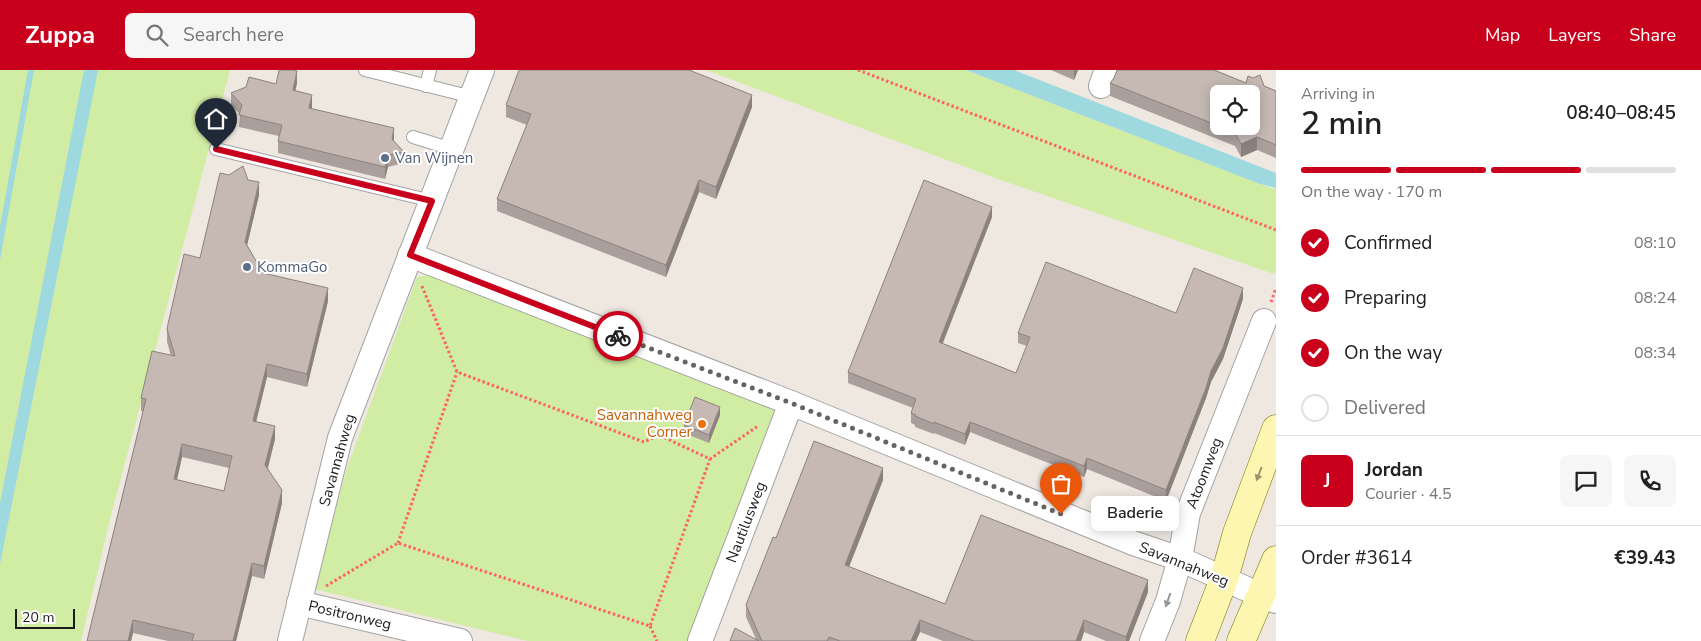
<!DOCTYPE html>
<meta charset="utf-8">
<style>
:root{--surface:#fff;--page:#f6f6f6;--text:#222;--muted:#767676;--line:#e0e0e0;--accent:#c8001b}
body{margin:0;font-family:"Nunito Sans",sans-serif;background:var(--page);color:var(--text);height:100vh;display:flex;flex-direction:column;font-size:19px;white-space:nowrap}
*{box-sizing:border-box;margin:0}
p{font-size:16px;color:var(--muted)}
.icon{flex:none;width:28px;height:28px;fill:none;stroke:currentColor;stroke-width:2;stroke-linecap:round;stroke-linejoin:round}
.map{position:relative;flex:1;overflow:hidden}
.panel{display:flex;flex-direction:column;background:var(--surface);width:425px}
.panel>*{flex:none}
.tools{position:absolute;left:1210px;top:15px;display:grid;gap:10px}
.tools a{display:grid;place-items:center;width:50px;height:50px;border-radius:8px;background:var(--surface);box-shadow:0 2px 12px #0003;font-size:25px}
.scale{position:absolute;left:15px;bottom:12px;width:60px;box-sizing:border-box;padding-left:5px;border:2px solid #1c1c1c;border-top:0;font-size:14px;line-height:18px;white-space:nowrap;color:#1c1c1c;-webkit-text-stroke:4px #fff;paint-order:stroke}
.pin{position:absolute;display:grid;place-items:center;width:42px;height:42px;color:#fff;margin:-51px -21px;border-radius:50% 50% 50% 0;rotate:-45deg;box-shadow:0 0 5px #0007}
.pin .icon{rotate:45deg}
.courier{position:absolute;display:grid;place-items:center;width:50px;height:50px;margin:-25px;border:4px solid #c8001b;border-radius:50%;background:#fff;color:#222;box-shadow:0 1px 6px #0007}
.bubble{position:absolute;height:35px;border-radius:8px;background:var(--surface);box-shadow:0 2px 12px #0003;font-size:16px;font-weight:600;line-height:35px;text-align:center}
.summary em{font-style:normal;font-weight:600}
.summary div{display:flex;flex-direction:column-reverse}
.summary{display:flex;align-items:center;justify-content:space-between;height:85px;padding:0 25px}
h1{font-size:32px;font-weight:600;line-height:38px}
.bar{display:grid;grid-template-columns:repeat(4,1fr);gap:8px 5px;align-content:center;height:60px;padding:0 25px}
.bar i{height:6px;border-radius:4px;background:var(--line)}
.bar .selected{background:var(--accent)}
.bar p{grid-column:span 4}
.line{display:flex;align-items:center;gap:12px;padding:0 25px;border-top:1px solid var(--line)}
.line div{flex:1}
.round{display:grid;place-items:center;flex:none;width:52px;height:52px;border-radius:8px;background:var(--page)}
ol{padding:0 25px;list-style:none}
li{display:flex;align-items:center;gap:15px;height:55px}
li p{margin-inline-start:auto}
li .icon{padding:5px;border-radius:50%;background:var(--accent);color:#fff;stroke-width:4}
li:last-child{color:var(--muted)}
li i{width:28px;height:28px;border:2px solid var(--line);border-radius:50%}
header{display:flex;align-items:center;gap:30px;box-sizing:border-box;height:70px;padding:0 25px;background:var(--accent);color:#fff}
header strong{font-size:24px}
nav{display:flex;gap:28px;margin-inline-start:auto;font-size:18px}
.search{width:350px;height:45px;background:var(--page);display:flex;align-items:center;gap:12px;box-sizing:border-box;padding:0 18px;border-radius:8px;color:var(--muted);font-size:19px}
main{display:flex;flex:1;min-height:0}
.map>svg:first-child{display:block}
</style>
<header>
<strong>Zuppa</strong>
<div class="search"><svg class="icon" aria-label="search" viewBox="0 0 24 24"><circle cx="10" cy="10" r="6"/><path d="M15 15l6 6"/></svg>Search here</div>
<nav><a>Map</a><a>Layers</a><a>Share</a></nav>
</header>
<main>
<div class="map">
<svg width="1276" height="571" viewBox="0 0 1276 571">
<rect width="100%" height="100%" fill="#eee8e1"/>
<!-- grass -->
<g fill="#d1eca3">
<path d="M0,0H230L111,445L81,571H0Z"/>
<path d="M706,0H966L1273,119L1276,118V202L1274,204L998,109Z"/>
<path d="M433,204L780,338L688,571H528L314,519L347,398L417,207Z"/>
</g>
<!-- water -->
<g fill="#9ed9df">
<path d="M28,0H34L0,190V157Z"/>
<path d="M84,0H98L0,494V433Z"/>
<path d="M966,0H1014L1276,103V118L1260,114Z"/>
</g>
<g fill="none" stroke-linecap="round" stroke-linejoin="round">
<!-- lane casing -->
<g stroke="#a3a3a3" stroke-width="14">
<g id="lane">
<path d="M365,0L472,27"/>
<path d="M426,16L430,0"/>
<path d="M413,67L452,79"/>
<path d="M216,79L432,131"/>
</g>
</g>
<!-- street casing -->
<g stroke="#a3a3a3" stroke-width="26">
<g id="street">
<path d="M1101,16L1107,0"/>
<path d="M410,185L791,333L1133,473L1180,489L1260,525L1276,531"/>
<path d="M299,533L460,571"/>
<path d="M290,571L340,368L482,0"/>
<path d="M700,571L791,333"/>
<path d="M1152,571L1168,531L1180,489L1188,443L1264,251"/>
</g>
</g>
<!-- secondary casing -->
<g stroke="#767300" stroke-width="29">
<g id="secondary">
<path d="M1200,571L1224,509L1237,463L1276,359"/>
<path d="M1241,571L1276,490"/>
</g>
</g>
<!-- path -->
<g stroke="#ff6166" stroke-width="3" stroke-dasharray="2.5 2.5" stroke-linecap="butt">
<path d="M858,0L1276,160"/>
<path d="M422,216L457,302L644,372L659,365L710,389L758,356"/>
<path d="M1271,232L1276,218"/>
<path d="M398,473L457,302"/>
<path d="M326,516L398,473L650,556L710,389"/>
<path d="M650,556L657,571"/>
</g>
<!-- lane -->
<use href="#lane" stroke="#fff" stroke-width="12"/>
<!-- street -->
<use href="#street" stroke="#fff" stroke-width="24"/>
<!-- secondary -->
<use href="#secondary" stroke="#fdf6b0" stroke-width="28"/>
</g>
<!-- wall -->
<g fill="#aa9f9b" fill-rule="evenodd">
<path d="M1051,0H1078L1074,10Z"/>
<path d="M1117,0H1217V1L1246,13L1264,16L1276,21V88L1257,80L1241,87L1235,76L1110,26V13L1114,8Z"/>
<path d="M297,13L295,21L312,37V39L394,70V72L404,82V93L388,97L385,109L278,83V71L279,66L239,57L240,44L231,35V23L246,17L276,14Z"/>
<path d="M506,35L752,37L716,129L699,122L666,207L497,141V129L527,55L506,47Z"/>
<path d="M229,105L248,110L259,125L247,175L263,203L328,231L307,317L267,307L256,352L275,369L268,398L282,433L264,509L252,506L236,571H168L133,563L131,571H87L143,341H141V328L171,286L167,272V259L200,188ZM182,387L229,398L224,421L177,410Z"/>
<path d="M992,147L942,273L1016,303L1027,276L1018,273V263L1176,243L1243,229L1223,289L1211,312L1206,328L1166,431L1087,399L1084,407L970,362L965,375L934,363V364L915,357V355L911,353V343L913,338L848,313V302Z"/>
<path d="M720,345L709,373L684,363V355Z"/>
<path d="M883,410L849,497L945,534L1148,522L1129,571H1106L1084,562L1081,571H943L920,562L916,571H730L756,569L746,547V535L776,468Z"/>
</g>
<!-- shaded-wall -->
<g fill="#8b827e">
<path d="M1074,0H1078L1074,10Z"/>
<path d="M297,1V13L293,32V20Z"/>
<path d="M312,25V37L309,50V38Z"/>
<path d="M752,25V37L716,129V117Z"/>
<path d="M394,58V70L392,81V69Z"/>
<path d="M1257,67V80L1241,87V74Z"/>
<path d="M388,85V97L385,109V97Z"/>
<path d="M699,110V122L666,207V195Z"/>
<path d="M259,112V125L245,184V172Z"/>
<path d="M992,137V147L939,283V272Z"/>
<path d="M328,218V231L307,317V304Z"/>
<path d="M1243,218V229L1223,289L1211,312L1206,328L1166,431V420L1211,301Z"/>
<path d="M267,294V307L253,364V351Z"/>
<path d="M720,337V345L709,373V365Z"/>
<path d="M970,352V362L965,375V364Z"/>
<path d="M275,356V369L265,408V395Z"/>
<path d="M182,374V387L174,422V409Z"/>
<path d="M1087,388V399L1084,407V396Z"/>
<path d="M883,398V410L845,507V495Z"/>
<path d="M282,420V433L264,509V496Z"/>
<path d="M252,493V506L236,571H233Z"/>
<path d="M1148,510V522L1129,571H1126V567Z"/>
<path d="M133,550V563L131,571H128Z"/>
<path d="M920,550V562L916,571H911Z"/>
<path d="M1084,550V562L1081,571H1076Z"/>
</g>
<!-- building -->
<g fill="#c6b9b4" stroke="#8b827e" fill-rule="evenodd">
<path d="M279,0H293L297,1L293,20L312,25L309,38L394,58L392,69L404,82L388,85L385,97L278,71L282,55L239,45L242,35L231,23L246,17L249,7L276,14Z"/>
<path d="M519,0H689L752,25L716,117L699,110L666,195L497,129L531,44L506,35Z"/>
<path d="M1117,0H1214L1246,13L1248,6L1253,8L1260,5L1264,16L1276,21V75L1257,67L1241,74L1235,63L1219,56H1251V24H1219V56L1110,13L1114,8Z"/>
<path d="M243,96L248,110L259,112L245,172L263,203L328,218L307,304L267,294L253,351L275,356L265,395L282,420L264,496L252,493L233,571H192L194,564L133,550L128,571H87L146,329L141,328L152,281L175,286L167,259L168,254L184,184L200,188L220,103L229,105ZM182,374L232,386L224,421L174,409Z"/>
<path d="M924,110L992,137L939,272L1016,303L1030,267L1018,263L1046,192L1176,243L1194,198L1243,218L1223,278L1211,301L1206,318L1166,420L1087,388L1084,396L970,352L965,364L934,352V354L915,346L916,345L911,343L916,329L848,302Z"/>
<path d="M695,327L720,337L709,365L684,355Z"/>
<path d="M814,371L883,398L845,495L945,534L981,445L1148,510L1126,567L1084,550L1076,571H974L920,550L911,571H840L829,567L827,571H762L746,535L773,467L776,468Z"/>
<path d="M735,558L759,571H730Z"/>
</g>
<!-- one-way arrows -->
<defs><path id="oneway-solid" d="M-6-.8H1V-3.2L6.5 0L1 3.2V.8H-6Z" transform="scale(1.25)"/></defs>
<use fill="#98946d" href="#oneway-solid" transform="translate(1259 404) rotate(111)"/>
<use fill="#999" href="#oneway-solid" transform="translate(1168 530) rotate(109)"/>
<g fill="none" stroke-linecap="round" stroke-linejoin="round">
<!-- done -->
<path stroke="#666361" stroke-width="5" stroke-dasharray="0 9" d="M618,266L791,333L1061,444"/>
<!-- route -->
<path stroke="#c8001b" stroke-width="6" d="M216,79L432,131L410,185L618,266"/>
</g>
<!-- markers -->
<g fill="#5c6f8a" stroke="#fff" stroke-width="2">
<circle cx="385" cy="88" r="5"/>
<circle cx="247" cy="197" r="5"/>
</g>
<circle fill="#e8710a" stroke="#fff" stroke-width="2" cx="702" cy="354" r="5"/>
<g text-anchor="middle" stroke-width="4" stroke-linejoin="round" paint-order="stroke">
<!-- service labels -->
<g font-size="15" fill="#4e5e75" stroke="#fff" text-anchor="start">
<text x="395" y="93">Van Wijnen</text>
<text x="257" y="202">KommaGo</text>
</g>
<!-- food labels -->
<g font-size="15" fill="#c56008" stroke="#fff" text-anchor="end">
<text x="692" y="350">Savannahweg<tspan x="692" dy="17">Corner</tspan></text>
</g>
<!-- street labels -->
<g font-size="15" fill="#1c1c1c" stroke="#fff">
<text transform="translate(337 390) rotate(-74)" y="5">Savannahweg</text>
<text transform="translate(1204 403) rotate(-69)" y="5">Atoomweg</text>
<text transform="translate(746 452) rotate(-69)" y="5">Nautilusweg</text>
<text transform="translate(1184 494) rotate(22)" y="5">Savannahweg</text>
<text transform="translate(350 545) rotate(13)" y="5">Positronweg</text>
</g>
</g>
</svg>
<div class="tools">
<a><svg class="icon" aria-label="locate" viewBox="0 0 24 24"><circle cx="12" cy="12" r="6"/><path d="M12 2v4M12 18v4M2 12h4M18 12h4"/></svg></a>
</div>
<div class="scale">20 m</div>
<div class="pin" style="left:1061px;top:444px;background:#ea580c"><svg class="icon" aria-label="bag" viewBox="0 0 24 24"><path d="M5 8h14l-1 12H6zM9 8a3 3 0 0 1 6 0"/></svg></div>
<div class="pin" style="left:216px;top:79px;background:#1f2937"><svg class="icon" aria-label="home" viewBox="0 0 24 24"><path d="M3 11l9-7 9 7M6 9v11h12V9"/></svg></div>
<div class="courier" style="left:618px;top:266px"><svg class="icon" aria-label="bike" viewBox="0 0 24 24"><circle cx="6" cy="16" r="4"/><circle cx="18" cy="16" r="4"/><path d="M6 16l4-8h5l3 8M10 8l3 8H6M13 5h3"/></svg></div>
<div class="bubble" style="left:1091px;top:426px;width:88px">Baderie</div>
</div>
<section class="panel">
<div class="summary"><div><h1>2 min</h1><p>Arriving in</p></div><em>08:40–08:45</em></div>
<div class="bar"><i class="selected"></i><i class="selected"></i><i class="selected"></i><i></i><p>On the way · 170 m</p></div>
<ol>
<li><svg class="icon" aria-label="check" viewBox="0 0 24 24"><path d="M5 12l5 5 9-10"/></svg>Confirmed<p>08:10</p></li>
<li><svg class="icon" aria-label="check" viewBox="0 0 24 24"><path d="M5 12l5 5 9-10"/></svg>Preparing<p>08:24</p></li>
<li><svg class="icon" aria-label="check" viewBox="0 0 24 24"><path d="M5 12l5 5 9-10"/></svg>On the way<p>08:34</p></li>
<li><i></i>Delivered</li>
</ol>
<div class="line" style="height:90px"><b class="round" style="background:var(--accent);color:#fff">J</b><div><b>Jordan</b><p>Courier · 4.5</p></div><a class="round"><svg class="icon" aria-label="chat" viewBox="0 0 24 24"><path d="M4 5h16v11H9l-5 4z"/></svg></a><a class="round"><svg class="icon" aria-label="phone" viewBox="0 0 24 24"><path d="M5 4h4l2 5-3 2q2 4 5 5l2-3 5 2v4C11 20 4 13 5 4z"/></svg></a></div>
<div class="line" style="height:65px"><div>Order #3614</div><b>€39.43</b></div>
</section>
</main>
